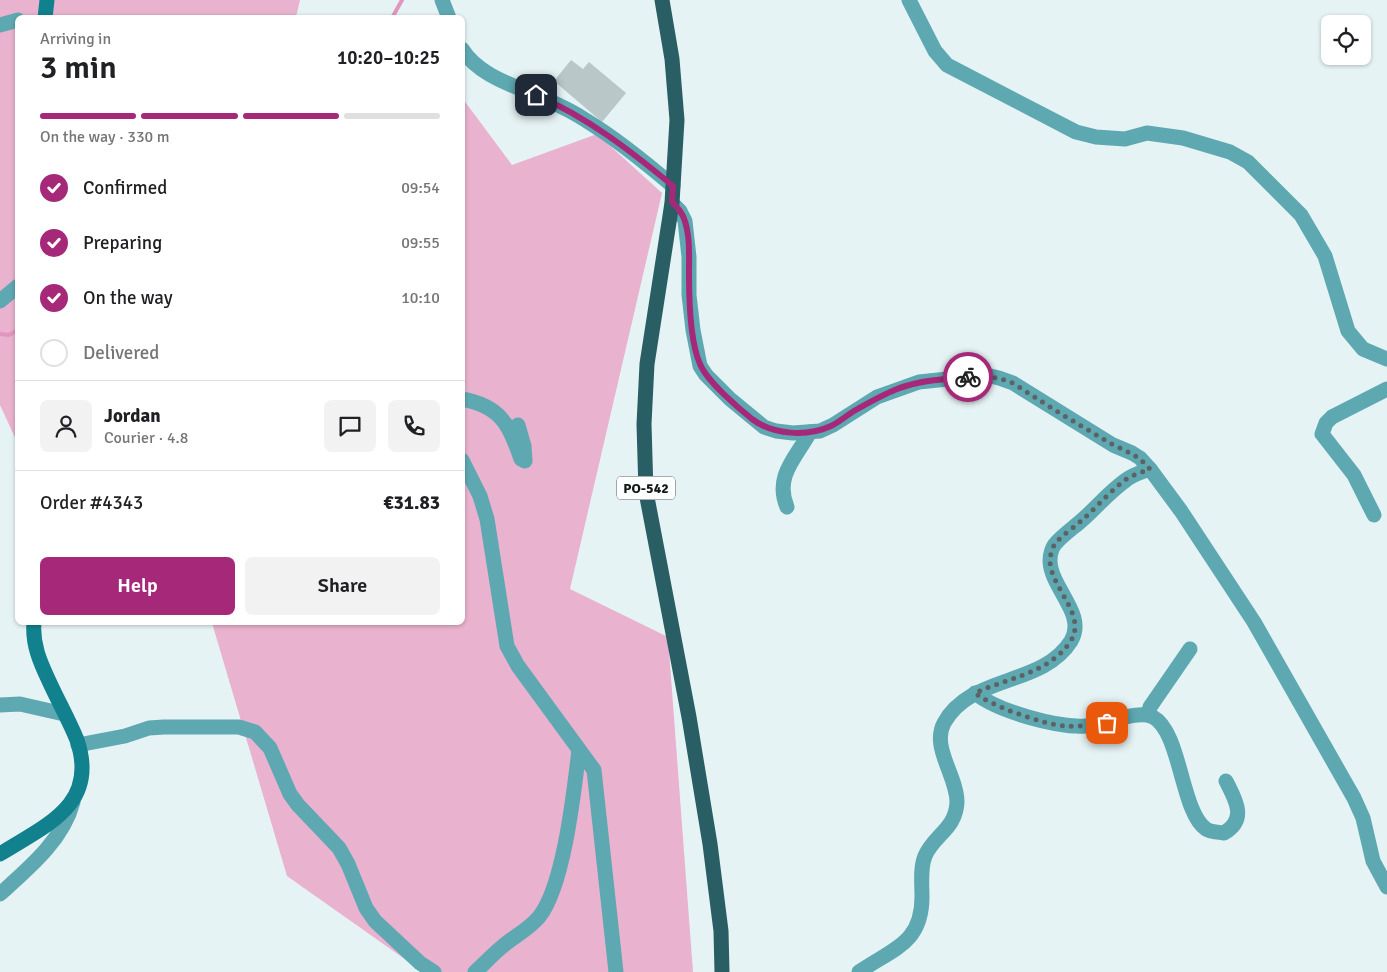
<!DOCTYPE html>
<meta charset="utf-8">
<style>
:root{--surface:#fff;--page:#f2f2f2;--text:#202124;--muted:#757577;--line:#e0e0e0;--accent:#a62879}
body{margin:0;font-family:Signika,sans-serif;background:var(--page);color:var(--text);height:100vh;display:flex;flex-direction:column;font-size:19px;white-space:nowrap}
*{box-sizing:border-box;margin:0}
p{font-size:16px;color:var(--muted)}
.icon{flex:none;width:28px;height:28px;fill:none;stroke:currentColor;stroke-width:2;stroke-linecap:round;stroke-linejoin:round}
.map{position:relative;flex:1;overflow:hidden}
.drawer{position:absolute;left:15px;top:15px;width:450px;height:610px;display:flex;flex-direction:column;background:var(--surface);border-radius:8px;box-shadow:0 1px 4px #0004}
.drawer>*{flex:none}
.buttons{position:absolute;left:1321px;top:15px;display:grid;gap:10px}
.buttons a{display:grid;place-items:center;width:50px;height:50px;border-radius:8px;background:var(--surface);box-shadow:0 1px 4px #0004;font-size:25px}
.pin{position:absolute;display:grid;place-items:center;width:42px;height:42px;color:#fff;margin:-21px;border-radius:10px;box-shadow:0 2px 8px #0006}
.courier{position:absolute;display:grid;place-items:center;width:50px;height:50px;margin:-25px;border:4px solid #a62879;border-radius:50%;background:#fff;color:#222;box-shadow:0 1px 6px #0007}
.head em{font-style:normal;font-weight:600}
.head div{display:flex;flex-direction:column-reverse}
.head{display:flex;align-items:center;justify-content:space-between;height:85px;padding:0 25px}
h1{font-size:32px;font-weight:600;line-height:38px}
.bar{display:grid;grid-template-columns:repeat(4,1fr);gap:8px 5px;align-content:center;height:60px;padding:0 25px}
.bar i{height:6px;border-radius:4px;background:var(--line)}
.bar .on{background:var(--accent)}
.bar p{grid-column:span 4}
.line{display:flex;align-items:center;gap:12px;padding:0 25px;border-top:1px solid var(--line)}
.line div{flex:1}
.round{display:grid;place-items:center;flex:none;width:52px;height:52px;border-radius:8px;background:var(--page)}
ol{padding:0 25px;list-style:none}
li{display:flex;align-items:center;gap:15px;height:55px}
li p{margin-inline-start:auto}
li .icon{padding:5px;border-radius:50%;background:var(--accent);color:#fff;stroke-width:4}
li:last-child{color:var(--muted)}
li i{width:28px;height:28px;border:2px solid var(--line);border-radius:50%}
.primary-button{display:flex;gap:10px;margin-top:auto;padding:10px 25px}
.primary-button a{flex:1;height:58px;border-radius:8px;background:var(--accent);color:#fff;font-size:20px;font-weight:600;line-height:58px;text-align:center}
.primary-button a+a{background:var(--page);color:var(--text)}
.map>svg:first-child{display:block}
</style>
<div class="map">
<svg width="1387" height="972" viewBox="0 0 1387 972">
<rect width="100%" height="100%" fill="#e6f3f5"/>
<!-- green -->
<g fill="#e9b2cf">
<path d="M0,0H300L296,17L18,18L17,442L0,405Z"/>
<path d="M463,99L512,165L597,134L662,193L570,589L668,637L693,972H423L287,876L212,623L462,622Z"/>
</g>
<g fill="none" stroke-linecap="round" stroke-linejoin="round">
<!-- stream -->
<g stroke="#e295bf" stroke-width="4">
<path d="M392,18L402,0"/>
<path d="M0,334L9,335L18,330"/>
</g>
</g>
<!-- building -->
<path fill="#bac7c8" d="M571,60L583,69L589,62L626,93L602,122L554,81Z"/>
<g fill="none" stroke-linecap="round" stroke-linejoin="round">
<!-- street -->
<g stroke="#5ea8b2" stroke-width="15">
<path d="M442,0L449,18"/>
<path d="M909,0L935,51L947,65L1076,132L1096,137L1125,139L1147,133L1183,138L1230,152L1248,162L1301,215L1325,256L1348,331L1363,349L1387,359"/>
<path d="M0,25L18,20"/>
<path d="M462,49C479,77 519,87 547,100C561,106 575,113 587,121C618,140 646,163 673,186"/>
<path d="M672,203L680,211L685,221L689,257V295L693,330L700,366L706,375L730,399L764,427L776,431L793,433L820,431L833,425L877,397L919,382L986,375L999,378L1013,383L1113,445L1132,453L1140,458L1150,469L1181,511L1254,622L1354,798L1363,818L1373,861L1387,887"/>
<path d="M0,301L18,286"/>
<path d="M462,399C501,406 509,425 521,459L525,461L524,446L518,425"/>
<path d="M462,460L480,496L487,519L507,646L518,666L594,770L616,972"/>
<path d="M787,507C774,476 796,458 810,432"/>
<path d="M1374,515L1354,475L1322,434L1326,423L1332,417L1387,389"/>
<path d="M975,693C997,711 1057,728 1086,726C1105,725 1137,709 1153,717C1181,732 1181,812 1206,829C1210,832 1218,832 1224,833C1248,819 1235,799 1226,781"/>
<path d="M0,705L20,704L64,714"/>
<path d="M1148,715L1150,707L1190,649"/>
<path d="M78,745L125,736L149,728L164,727H239L255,732L270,748L290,794L298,805L339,848L348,864L366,908L375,921L420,963L434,972"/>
<path d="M0,894C29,868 63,840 73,802"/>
<path d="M475,972C485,963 493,954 503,946C515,936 529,929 539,917C564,886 574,791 579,750"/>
<path d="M859,972C892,949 922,944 922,897C922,884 920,868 925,856C934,835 956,829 957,802C957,776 931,747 944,723C971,674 1042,687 1071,641C1087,614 1051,589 1050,561C1050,555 1052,547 1056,543C1063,535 1073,528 1081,521C1096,508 1109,492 1126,480C1132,475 1142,472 1150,469"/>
</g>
<!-- secondary -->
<g stroke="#11818d" stroke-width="15">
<path d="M45,18L47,0"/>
<path d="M0,854C46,825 99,805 77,740C69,720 58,701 49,681C40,662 32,644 34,622"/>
</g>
<!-- primary -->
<path stroke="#2a5e65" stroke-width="15" d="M662,0L672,59L677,120L672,203L647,364L644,424L646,492L689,717L710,844L721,931L722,972"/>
</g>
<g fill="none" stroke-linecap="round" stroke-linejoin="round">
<!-- done -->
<path stroke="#5c6365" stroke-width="5" stroke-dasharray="0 9" d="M968,377C985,375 997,377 1013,383C1043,403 1074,422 1105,440C1124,452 1134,451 1150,469C1142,472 1132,475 1125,480C1109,492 1096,508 1081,521C1073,528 1062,535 1055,544C1052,548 1050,556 1050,562C1052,590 1088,616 1070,642C1048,674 1007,678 975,693C991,706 1043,724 1064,726C1079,727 1092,725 1107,723"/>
<!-- route -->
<path stroke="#a62879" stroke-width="6" d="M536,95C587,117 631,151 673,186L672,202C675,205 678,208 680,211C691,227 689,255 689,274C689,299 690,342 700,364C707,381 737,407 752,419C773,435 807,437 831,426C839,422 846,416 854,411C868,403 882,395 897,389C920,380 944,379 968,377"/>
</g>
<g text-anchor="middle" stroke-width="4" stroke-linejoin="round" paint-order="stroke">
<!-- shield labels -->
<rect fill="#fcfefe" stroke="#585c5c" stroke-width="1" x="617" y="476.5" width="58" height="23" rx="4"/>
<g font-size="14" font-weight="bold" fill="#121617">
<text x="646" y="493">PO-542</text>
</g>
</g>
</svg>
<div class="buttons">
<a><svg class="icon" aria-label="locate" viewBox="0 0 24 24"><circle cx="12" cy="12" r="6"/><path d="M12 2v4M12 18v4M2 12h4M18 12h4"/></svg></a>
</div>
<div class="pin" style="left:1107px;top:723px;background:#ea580c"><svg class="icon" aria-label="bag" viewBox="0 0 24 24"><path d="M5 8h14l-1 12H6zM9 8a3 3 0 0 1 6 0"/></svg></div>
<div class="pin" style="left:536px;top:95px;background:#1f2937"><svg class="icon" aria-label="home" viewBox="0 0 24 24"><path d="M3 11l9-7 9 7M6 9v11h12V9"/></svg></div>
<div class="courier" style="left:968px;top:377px"><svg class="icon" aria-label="bike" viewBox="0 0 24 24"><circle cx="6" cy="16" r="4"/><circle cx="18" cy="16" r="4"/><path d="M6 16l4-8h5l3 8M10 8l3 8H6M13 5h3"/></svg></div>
<section class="drawer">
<div class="head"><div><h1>3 min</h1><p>Arriving in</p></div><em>10:20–10:25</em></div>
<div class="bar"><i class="on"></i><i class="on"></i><i class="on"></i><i></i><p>On the way · 330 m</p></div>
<ol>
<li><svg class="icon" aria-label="check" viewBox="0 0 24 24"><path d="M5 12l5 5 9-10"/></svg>Confirmed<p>09:54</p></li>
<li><svg class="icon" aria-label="check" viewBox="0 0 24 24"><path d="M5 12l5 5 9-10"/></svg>Preparing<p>09:55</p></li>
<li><svg class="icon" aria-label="check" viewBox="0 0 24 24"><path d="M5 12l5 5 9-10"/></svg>On the way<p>10:10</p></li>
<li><i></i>Delivered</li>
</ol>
<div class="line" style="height:90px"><a class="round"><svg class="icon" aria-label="person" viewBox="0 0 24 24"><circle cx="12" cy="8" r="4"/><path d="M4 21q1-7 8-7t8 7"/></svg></a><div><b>Jordan</b><p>Courier · 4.8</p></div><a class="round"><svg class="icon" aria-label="chat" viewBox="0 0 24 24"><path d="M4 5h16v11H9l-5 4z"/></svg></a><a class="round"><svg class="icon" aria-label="phone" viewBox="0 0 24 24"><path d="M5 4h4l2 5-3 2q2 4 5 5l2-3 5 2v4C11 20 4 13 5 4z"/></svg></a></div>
<div class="line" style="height:65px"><div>Order #4343</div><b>€31.83</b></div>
<div class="primary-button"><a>Help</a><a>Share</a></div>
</section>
</div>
